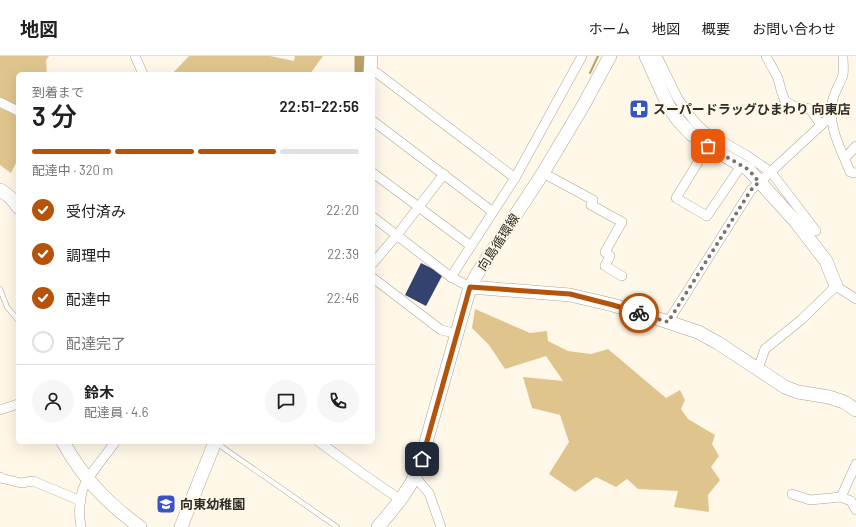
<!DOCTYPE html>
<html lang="ja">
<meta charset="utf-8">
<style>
:root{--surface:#fff;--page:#f6f6f6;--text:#202124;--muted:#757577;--line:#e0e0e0;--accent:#b45309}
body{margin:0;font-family:Barlow,"Noto Sans JP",sans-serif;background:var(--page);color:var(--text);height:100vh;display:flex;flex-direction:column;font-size:15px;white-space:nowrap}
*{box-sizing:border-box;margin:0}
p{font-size:13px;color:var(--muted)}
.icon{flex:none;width:22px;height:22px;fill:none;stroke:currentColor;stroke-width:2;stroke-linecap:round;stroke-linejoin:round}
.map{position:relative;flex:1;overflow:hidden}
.panel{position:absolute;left:16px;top:16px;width:359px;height:372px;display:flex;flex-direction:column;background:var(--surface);border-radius:6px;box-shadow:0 4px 16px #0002}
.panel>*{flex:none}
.pin{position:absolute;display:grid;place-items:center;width:34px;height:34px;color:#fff;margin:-17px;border-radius:8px;box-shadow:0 2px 6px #0006}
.courier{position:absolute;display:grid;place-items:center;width:40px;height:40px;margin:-20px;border:3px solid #b45309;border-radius:50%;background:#fff;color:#222;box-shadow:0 1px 5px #0007}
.summary em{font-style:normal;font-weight:600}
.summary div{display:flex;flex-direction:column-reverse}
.summary{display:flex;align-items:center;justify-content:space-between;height:68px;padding:0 16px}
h1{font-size:26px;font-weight:600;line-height:30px}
.bar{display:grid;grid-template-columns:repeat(4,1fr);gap:6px 4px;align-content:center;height:48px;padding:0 16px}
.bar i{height:5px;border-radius:3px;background:var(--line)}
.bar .selected{background:var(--accent)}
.bar p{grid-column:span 4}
.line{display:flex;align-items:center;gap:10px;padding:0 16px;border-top:1px solid var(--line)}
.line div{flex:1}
.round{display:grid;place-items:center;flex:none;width:42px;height:42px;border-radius:21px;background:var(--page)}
ol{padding:0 16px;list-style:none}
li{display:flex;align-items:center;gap:12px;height:44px}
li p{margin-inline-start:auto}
li .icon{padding:4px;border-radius:50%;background:var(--accent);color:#fff;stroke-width:4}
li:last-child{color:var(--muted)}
li i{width:22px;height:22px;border:2px solid var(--line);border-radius:50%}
header{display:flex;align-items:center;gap:24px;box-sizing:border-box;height:56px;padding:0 20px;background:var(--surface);border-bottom:1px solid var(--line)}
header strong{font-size:19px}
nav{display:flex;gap:22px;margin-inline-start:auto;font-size:14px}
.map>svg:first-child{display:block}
</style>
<header>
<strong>地図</strong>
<nav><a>ホーム</a><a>地図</a><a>概要</a><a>お問い合わせ</a></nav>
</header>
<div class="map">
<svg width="856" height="471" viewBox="0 0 856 471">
<rect width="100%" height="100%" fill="#fff7e7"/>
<!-- forest -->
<g fill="#dfc58d">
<path d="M0,0H49L46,4L47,18H18V51L0,42Z"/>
<path d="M189,0H270L294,5L295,0H323L310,18H172Z"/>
<path d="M0,52L3,53L18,61V103L11,117L0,109Z"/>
<path d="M475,253L530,277L547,275L548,285L568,295L591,298L608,293L666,342L680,334L685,344L681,353L688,363L715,379L712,388L719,400L711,411L720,424L708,439L709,456L674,451L678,435L638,433L627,423L616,431L596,421L575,436L549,418L569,386L560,359L532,352L523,321L563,325L546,300L505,313L489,289L472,272Z"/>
</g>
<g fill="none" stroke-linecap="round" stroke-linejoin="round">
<!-- stream -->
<path stroke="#b8a069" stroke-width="2" d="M590,17L598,0"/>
<!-- river -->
<path stroke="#b8a069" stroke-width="13" d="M361,18V0"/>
</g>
<!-- building -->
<path fill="#33426f" d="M421,207L443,218L426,250L405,239Z"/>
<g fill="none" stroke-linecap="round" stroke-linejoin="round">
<!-- lane casing -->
<g stroke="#aca596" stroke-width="5.5">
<g id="lane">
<path d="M0,233L7,251L18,264"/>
<path d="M220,386L222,391L337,471"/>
</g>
</g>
<!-- street casing -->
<g stroke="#aca596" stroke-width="10">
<g id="street">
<path d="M135,0L143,18"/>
<path d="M657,0L678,43L688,57L695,66L704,75L746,99L771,116L816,175"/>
<path d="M766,0L778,22L781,34L785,45L794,50L810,53L821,69"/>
<path d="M843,0C843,6 844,13 843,19C840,28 833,38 832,48C828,72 842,95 850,116L856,117"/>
<path d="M370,16L377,17L515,122"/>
<path d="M0,46L18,55"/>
<path d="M373,65L493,156"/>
<path d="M708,90L676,142L707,160L741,110"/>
<path d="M845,102L856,90"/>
<path d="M373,117L471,190"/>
<path d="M543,117L593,144L591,149L622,166L605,196L610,200L605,210L622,220"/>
<path d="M373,161L451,221L470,231"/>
<path d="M373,207L397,179L444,118"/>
<path d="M451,221L515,122L582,0"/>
<path d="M373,222L441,274L458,278"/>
<path d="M668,266L751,134L831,60"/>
<path d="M758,313L765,293L801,264L836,230L856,243"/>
<path d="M0,354L18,348"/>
<path d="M319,386L366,420L401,444"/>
<path d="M856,408L841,441L851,445L856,454"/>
<path d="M0,421L1,422L21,427L33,425L81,445"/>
<path d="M415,421L429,437L441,471"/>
<path d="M792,438L810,444L841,441"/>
<path d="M81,471C79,460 79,447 82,436C85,422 106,400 115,386"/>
</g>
</g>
<!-- secondary casing -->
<g stroke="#aca596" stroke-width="14">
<g id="secondary">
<path d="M646,0L669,51L678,64L691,78L708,90L749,114L796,166L826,205L836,230"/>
<path d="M370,18L371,0"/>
<path d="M0,134C7,138 14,144 18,151"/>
<path d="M470,231L570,239L613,249L668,266L698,276L718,287L785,331L798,336L829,341L844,346L856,354"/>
<path d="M63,386C83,422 107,447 140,471"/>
<path d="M181,471L215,386"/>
<path d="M378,471C394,452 410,434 419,411L470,231L477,218L543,117L583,50L610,0"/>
</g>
</g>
<!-- lane -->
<use href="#lane" stroke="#fff" stroke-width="4.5"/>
<!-- street -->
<use href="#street" stroke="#fff" stroke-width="9"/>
<!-- secondary -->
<use href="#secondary" stroke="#fff" stroke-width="13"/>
</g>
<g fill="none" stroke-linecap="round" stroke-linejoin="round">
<!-- done -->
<path stroke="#78746a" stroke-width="4" stroke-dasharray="0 7.2" d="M639,257L668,266L751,134L759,126L749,114L708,90"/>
<!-- route -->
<path stroke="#b45309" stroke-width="5" d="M422,403L470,231L570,238L613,249L639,257"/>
</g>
<!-- icons -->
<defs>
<g id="pharmacy-square" transform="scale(1)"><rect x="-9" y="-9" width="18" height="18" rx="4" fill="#3754c6" stroke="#fff7e7"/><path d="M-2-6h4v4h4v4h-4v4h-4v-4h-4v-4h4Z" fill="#fff"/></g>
<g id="school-square" transform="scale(1)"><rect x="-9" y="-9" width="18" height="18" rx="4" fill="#3754c6" stroke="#fff7e7"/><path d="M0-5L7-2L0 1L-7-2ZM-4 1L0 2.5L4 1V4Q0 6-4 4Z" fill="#fff"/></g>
</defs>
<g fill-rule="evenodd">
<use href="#pharmacy-square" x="639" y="53"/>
<use href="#school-square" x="166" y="448"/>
</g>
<g text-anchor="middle" stroke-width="4" stroke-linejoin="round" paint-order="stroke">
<!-- poi labels -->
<g font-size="13" font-weight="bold" fill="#302d27" stroke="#fff7e7" text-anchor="start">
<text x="653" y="58">スーパードラッグひまわり 向東店</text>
<text x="180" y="453">向東幼稚園</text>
</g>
<!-- street labels -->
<g font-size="13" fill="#302d27" stroke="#fff7e7">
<text transform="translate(498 186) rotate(-57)" y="5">向島循環線</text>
</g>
</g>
</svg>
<div class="pin" style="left:708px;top:90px;background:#ea580c"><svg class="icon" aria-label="bag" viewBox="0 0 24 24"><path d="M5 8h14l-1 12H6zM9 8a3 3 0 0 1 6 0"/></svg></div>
<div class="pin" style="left:422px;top:403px;background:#1f2937"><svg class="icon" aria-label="home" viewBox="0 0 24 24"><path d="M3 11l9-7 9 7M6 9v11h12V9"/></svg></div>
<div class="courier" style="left:639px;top:257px"><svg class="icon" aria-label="bike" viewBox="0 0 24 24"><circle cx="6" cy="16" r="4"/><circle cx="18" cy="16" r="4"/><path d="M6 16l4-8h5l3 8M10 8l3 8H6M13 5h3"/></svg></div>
<section class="panel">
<div class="summary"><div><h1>3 分</h1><p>到着まで</p></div><em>22:51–22:56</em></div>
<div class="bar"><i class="selected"></i><i class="selected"></i><i class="selected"></i><i></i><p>配達中 · 320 m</p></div>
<ol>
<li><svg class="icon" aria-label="check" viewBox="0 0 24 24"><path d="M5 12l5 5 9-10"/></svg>受付済み<p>22:20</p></li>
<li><svg class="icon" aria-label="check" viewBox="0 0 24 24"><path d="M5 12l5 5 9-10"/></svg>調理中<p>22:39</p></li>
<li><svg class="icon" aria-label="check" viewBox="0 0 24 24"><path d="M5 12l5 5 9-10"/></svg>配達中<p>22:46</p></li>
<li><i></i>配達完了</li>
</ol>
<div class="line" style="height:72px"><a class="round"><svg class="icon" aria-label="person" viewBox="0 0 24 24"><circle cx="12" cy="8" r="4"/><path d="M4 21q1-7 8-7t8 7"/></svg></a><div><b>鈴木</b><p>配達員 · 4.6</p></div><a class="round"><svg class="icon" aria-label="chat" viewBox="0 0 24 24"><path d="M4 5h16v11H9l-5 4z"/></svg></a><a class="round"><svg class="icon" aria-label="phone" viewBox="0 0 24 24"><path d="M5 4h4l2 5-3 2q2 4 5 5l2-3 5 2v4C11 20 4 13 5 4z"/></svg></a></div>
</section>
</div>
